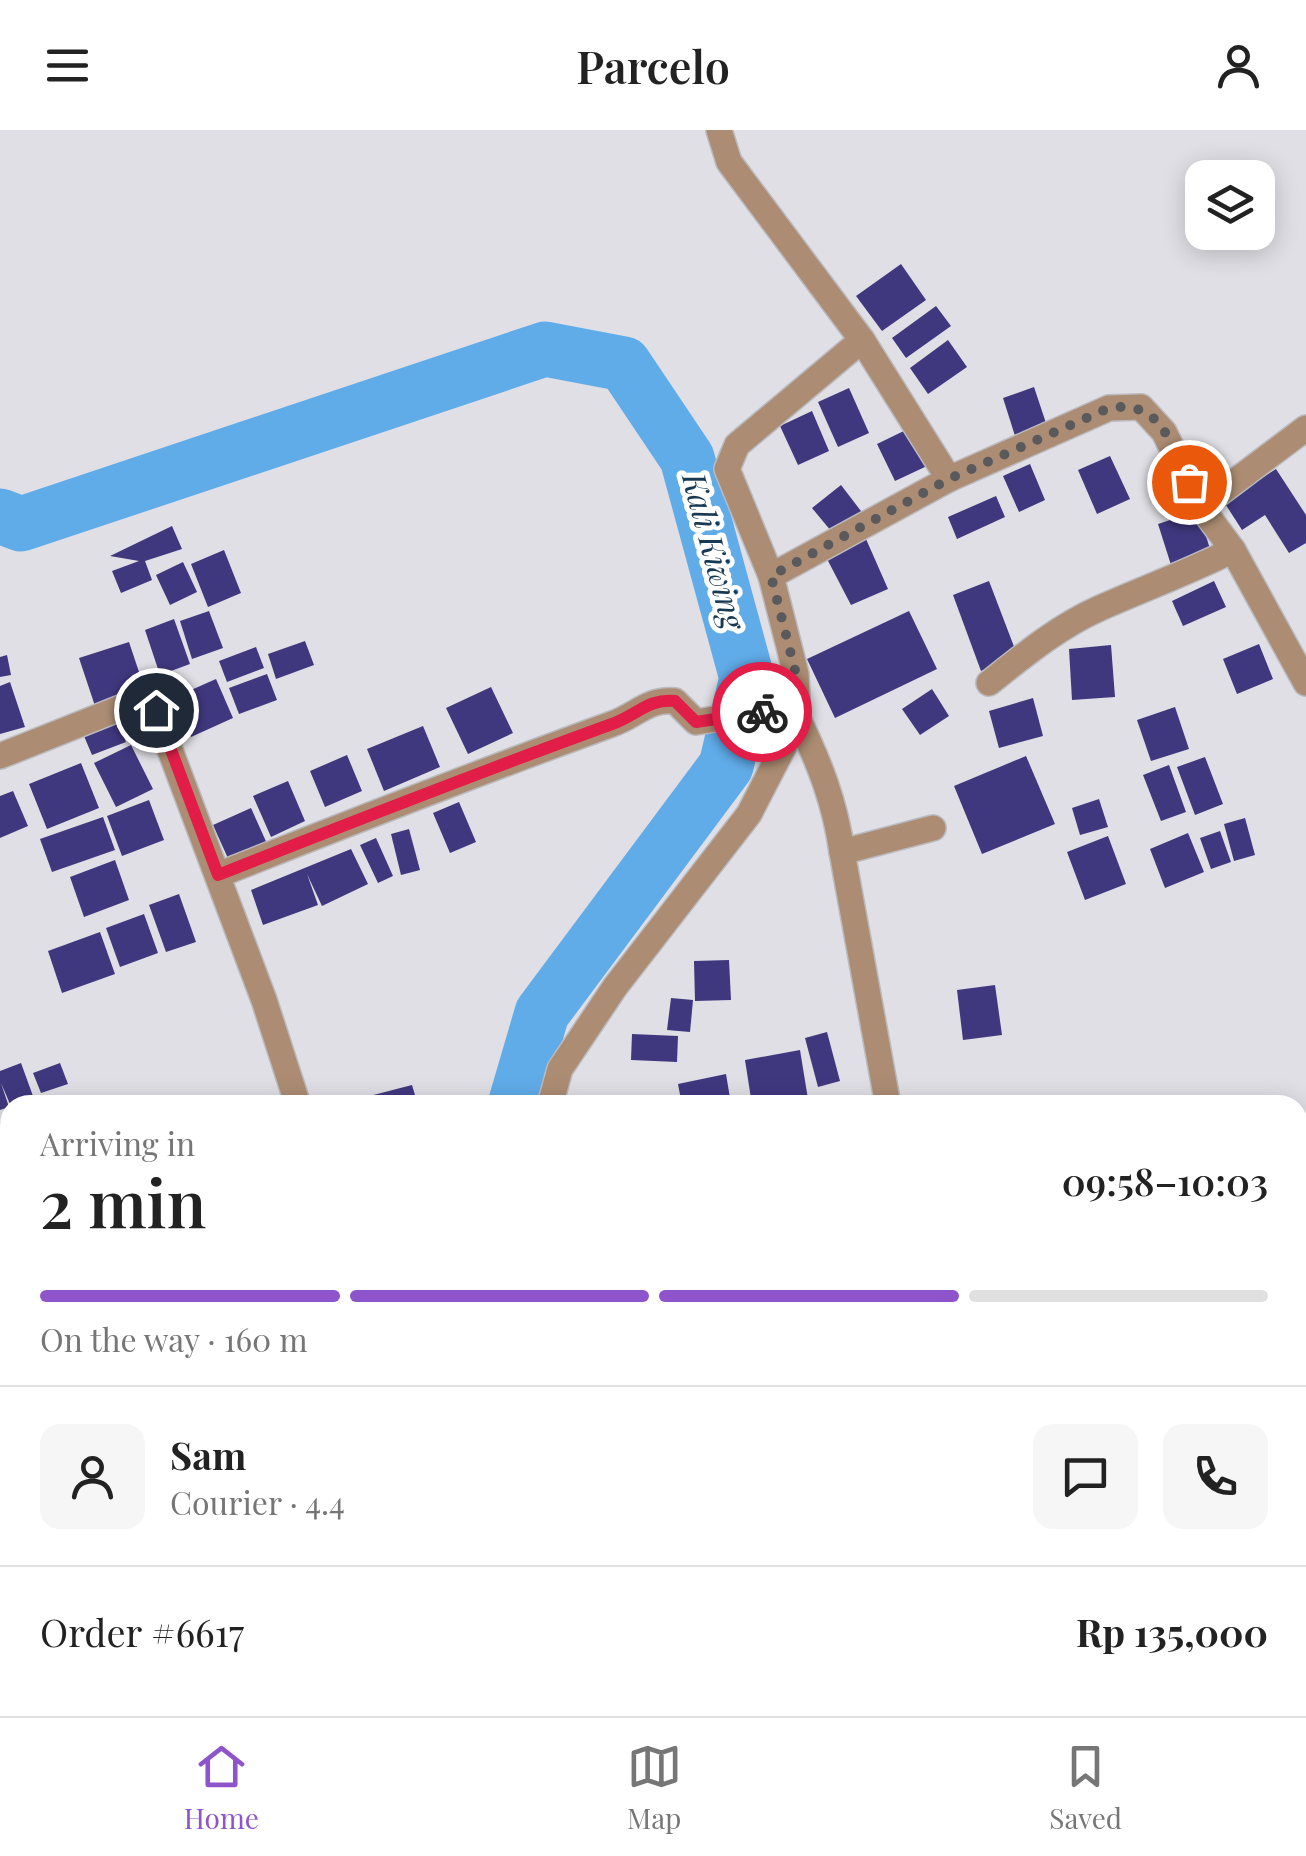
<!DOCTYPE html>
<meta charset="utf-8">
<style>
:root{--surface:#fff;--page:#f6f6f6;--text:#222;--muted:#767676;--line:#e0e0e0;--accent:#8e54cb}
body{margin:0;font-family:"Playfair Display",serif;background:var(--page);color:var(--text);height:100vh;display:flex;flex-direction:column;font-size:38px;white-space:nowrap}
*{box-sizing:border-box;margin:0}
p{font-size:32px;color:var(--muted)}
.icon{flex:none;width:55px;height:55px;fill:none;stroke:currentColor;stroke-width:2;stroke-linecap:round;stroke-linejoin:round}
.map{position:relative;flex:1;overflow:hidden}
.panel{position:absolute;left:0px;top:965px;width:1308px;height:622px;display:flex;flex-direction:column;background:var(--surface);border-radius:30px 30px 0 0;box-shadow:0 5px 25px #0003}
.panel>*{flex:none}
.fabs{position:absolute;left:1185px;top:30px;display:grid;gap:20px}
.fabs a{display:grid;place-items:center;width:90px;height:90px;border-radius:20px;background:var(--surface);box-shadow:0 5px 25px #0003;font-size:50px}
.pin{position:absolute;display:grid;place-items:center;width:85px;height:85px;color:#fff;margin:-42px;border:5px solid #fff;border-radius:50%;box-shadow:0 2px 10px #0007}
.courier{position:absolute;display:grid;place-items:center;width:100px;height:100px;margin:-50px;border:8px solid #e11d48;border-radius:50%;background:#fff;color:#222;box-shadow:0 2px 12px #0007}
.overview em{font-style:normal;font-weight:600}
.overview div{display:flex;flex-direction:column-reverse}
.overview{display:flex;align-items:center;justify-content:space-between;height:170px;padding:0 40px}
h1{font-size:65px;font-weight:600;line-height:75px}
.bar{display:grid;grid-template-columns:repeat(4,1fr);gap:15px 10px;align-content:center;height:120px;padding:0 40px}
.bar i{height:12px;border-radius:8px;background:var(--line)}
.bar .on{background:var(--accent)}
.bar p{grid-column:span 4}
.line{display:flex;align-items:center;gap:25px;padding:0 40px;border-top:2px solid var(--line)}
.line div{flex:1}
.round{display:grid;place-items:center;flex:none;width:105px;height:105px;border-radius:20px;background:var(--page)}
header{display:flex;justify-content:space-between;align-items:center;height:130px;padding:0 40px;background:var(--surface);font-size:45px;font-weight:600}
.dock{display:flex;justify-content:space-around;align-items:center;height:140px;border-top:2px solid var(--line);background:var(--surface);font-size:28px;color:var(--muted)}
.dock a{display:grid;justify-items:center;gap:5px}
.dock .on{color:var(--accent)}
.map>svg:first-child{display:block}
</style>
<header><svg class="icon" aria-label="menu" viewBox="0 0 24 24"><path d="M4 6h16M4 12h16M4 18h16"/></svg>Parcelo<svg class="icon" aria-label="person" viewBox="0 0 24 24"><circle cx="12" cy="8" r="4"/><path d="M4 21q1-7 8-7t8 7"/></svg></header>
<div class="map">
<svg width="1306" height="1586" viewBox="0 0 1306 1586">
<rect width="100%" height="100%" fill="#dfdfe5"/>
<g fill="none" stroke-linecap="round" stroke-linejoin="round">
<!-- river -->
<g stroke="#60ace9" stroke-width="55">
<path d="M0,386L21,394L545,219L624,234L687,328L747,548L726,636L542,883L515,975"/>
<path d="M564,1578L565,1586"/>
</g>
</g>
<!-- building -->
<g fill="#40387f">
<path d="M901,134L926,170L882,201L856,166Z"/>
<path d="M936,176L951,196L906,228L892,208Z"/>
<path d="M948,210L967,237L928,264L910,238Z"/>
<path d="M1034,257L1048,299L1016,309L1003,268Z"/>
<path d="M849,258L869,303L838,317L818,272Z"/>
<path d="M812,281L829,321L798,335L780,296Z"/>
<path d="M910,298L927,336L895,351L877,314Z"/>
<path d="M1110,326L1130,369L1097,384L1078,340Z"/>
<path d="M1030,334L1045,370L1019,382L1003,346Z"/>
<path d="M1276,339L1306,385V413L1289,423L1265,385L1242,400L1224,372Z"/>
<path d="M841,355L864,385L836,407L812,378Z"/>
<path d="M996,366L1005,387L957,409L948,387Z"/>
<path d="M1198,381L1212,425L1172,438L1158,394Z"/>
<path d="M172,396L182,419L145,431L152,450L121,463L112,441L139,431L110,426Z"/>
<path d="M866,409L888,459L851,475L826,427Z"/>
<path d="M224,420L241,463L208,477L191,434Z"/>
<path d="M183,432L197,462L170,475L156,445Z"/>
<path d="M989,451L1018,527L981,541L953,465Z"/>
<path d="M1214,451L1226,477L1183,496L1172,471Z"/>
<path d="M209,481L223,518L192,529L180,491Z"/>
<path d="M909,481L937,539L835,588L807,529Z"/>
<path d="M174,489L190,534L160,545L145,500Z"/>
<path d="M305,511L314,535L276,549L268,524Z"/>
<path d="M129,512L145,560L95,576L79,528Z"/>
<path d="M1259,514L1273,549L1237,564L1223,529Z"/>
<path d="M1111,515L1115,567L1072,570L1069,519Z"/>
<path d="M256,517L264,538L227,552L219,531Z"/>
<path d="M7,525L11,545L0,547V527Z"/>
<path d="M267,544L277,570L239,584L229,558Z"/>
<path d="M216,549L233,588L191,607L173,568Z"/>
<path d="M10,552L25,597L0,604V556Z"/>
<path d="M491,557L513,603L468,624L446,578Z"/>
<path d="M932,559L949,586L920,605L902,579Z"/>
<path d="M1033,568L1043,606L999,618L989,581Z"/>
<path d="M1175,577L1189,619L1151,631L1137,590Z"/>
<path d="M118,593L126,612L92,625L84,606Z"/>
<path d="M423,596L440,637L384,661L367,619Z"/>
<path d="M131,615L153,659L116,677L94,633Z"/>
<path d="M347,625L362,661L325,677L310,641Z"/>
<path d="M1026,626L1055,694L982,724L954,656Z"/>
<path d="M1205,627L1223,674L1195,685L1177,637Z"/>
<path d="M81,633L99,678L47,699L29,654Z"/>
<path d="M1169,635L1186,682L1161,691L1143,645Z"/>
<path d="M288,651L305,691L271,707L253,666Z"/>
<path d="M13,661L28,696L0,708V666Z"/>
<path d="M1099,669L1108,697L1080,705L1072,678Z"/>
<path d="M149,670L164,710L122,726L107,686Z"/>
<path d="M459,672L476,712L450,723L433,683Z"/>
<path d="M251,678L269,718L231,735L213,695Z"/>
<path d="M103,687L115,720L52,742L40,709Z"/>
<path d="M1245,688L1255,725L1234,731L1224,694Z"/>
<path d="M409,699L420,740L401,745L391,704Z"/>
<path d="M1220,701L1231,732L1211,739L1200,708Z"/>
<path d="M1188,703L1204,742L1165,758L1150,719Z"/>
<path d="M1108,706L1126,754L1085,770L1067,722Z"/>
<path d="M376,708L393,746L378,753L360,715Z"/>
<path d="M351,719L368,754L322,776L307,744L318,775L263,795L251,760Z"/>
<path d="M115,730L129,770L84,787L70,747Z"/>
<path d="M179,764L196,812L166,822L149,775Z"/>
<path d="M144,784L158,823L120,837L106,798Z"/>
<path d="M100,802L115,844L62,863L48,821Z"/>
<path d="M729,830L731,870L695,871L694,831Z"/>
<path d="M995,855L1002,905L963,910L957,860Z"/>
<path d="M671,868L693,870L690,902L667,900Z"/>
<path d="M827,902L840,951L818,957L805,908Z"/>
<path d="M632,904L678,906L677,932L631,930Z"/>
<path d="M800,920L808,969L752,975L745,930Z"/>
<path d="M21,933L33,966L10,974L1,953L9,977L0,980V941Z"/>
<path d="M60,933L68,954L41,963L33,943Z"/>
<path d="M726,944L731,974L682,975L678,954Z"/>
<path d="M412,955L418,975H355L354,970Z"/>
<path d="M10,989V1024L5,1026L0,993Z"/>
<path d="M1306,1098V1140L1305,1141L1298,1100Z"/>
<path d="M5,1229L10,1238V1274L0,1279V1231Z"/>
<path d="M3,1307L10,1321V1367L0,1372Z"/>
<path d="M10,1511V1568L0,1544V1515Z"/>
<path d="M35,1578H67L71,1586H13Z"/>
<path d="M159,1578H208L210,1582L162,1586Z"/>
<path d="M354,1578H401L403,1586H356Z"/>
<path d="M676,1578H732L707,1586H679Z"/>
<path d="M770,1578H817L819,1586H772Z"/>
<path d="M1161,1578H1190L1192,1586H1162Z"/>
</g>
<g fill="none" stroke-linecap="round" stroke-linejoin="round">
<!-- minor casing -->
<g stroke="#bababf" stroke-width="28">
<g id="minor">
<path d="M719,0L729,32L862,210L949,349L1109,278L1141,277L1164,302L1201,377L1233,420L1306,553"/>
<path d="M1201,377L1306,298"/>
<path d="M771,446L949,349"/>
<path d="M989,553C1023,526 1058,497 1098,479C1143,459 1189,442 1233,420"/>
<path d="M798,589C820,634 835,673 842,722"/>
<path d="M0,626L138,571L155,580L264,870L298,975"/>
<path d="M218,745C349,693 480,642 612,594C636,586 648,568 675,571L696,592L797,576"/>
<path d="M550,975L560,939L615,857L749,684L798,589L796,544L771,446L727,339L737,315L862,210"/>
<path d="M888,975L842,722L933,698"/>
<path d="M1298,1068L1306,1067"/>
<path d="M0,1465L10,1459"/>
<path d="M118,1578L121,1586"/>
<path d="M261,1586L286,1578"/>
<path d="M840,1586V1578"/>
</g>
</g>
<!-- minor -->
<use href="#minor" stroke="#ac8d73" stroke-width="25"/>
</g>
<g fill="none" stroke-linecap="round" stroke-linejoin="round">
<!-- done -->
<path stroke="#5a5a5d" stroke-width="10" stroke-dasharray="0 18" d="M762,582L797,576L796,544L771,446L949,349L1109,278C1162,270 1169,312 1189,352"/>
<!-- route -->
<path stroke="#e11d48" stroke-width="12" d="M156,580L218,745C349,693 480,642 612,594C636,586 648,568 675,571L696,592L762,582"/>
</g>
<g text-anchor="middle" stroke-width="10" stroke-linejoin="round" paint-order="stroke">
<!-- water labels -->
<g font-size="32" font-style="italic" fill="#193952" stroke="#fff">
<text transform="translate(713 421) rotate(75)" y="11">Kali Kiwing</text>
</g>
</g>
</svg>
<div class="fabs">
<a><svg class="icon" aria-label="layers" viewBox="0 0 24 24"><path d="M12 4l9 5-9 5-9-5zM3 14l9 5 9-5"/></svg></a>
</div>
<div class="pin" style="left:1189px;top:352px;background:#ea580c"><svg class="icon" aria-label="bag" viewBox="0 0 24 24"><path d="M5 8h14l-1 12H6zM9 8a3 3 0 0 1 6 0"/></svg></div>
<div class="pin" style="left:156px;top:580px;background:#1f2937"><svg class="icon" aria-label="home" viewBox="0 0 24 24"><path d="M3 11l9-7 9 7M6 9v11h12V9"/></svg></div>
<div class="courier" style="left:762px;top:582px"><svg class="icon" aria-label="bike" viewBox="0 0 24 24"><circle cx="6" cy="16" r="4"/><circle cx="18" cy="16" r="4"/><path d="M6 16l4-8h5l3 8M10 8l3 8H6M13 5h3"/></svg></div>
<section class="panel">
<div class="overview"><div><h1>2 min</h1><p>Arriving in</p></div><em>09:58–10:03</em></div>
<div class="bar"><i class="on"></i><i class="on"></i><i class="on"></i><i></i><p>On the way · 160 m</p></div>
<div class="line" style="height:180px"><a class="round"><svg class="icon" aria-label="person" viewBox="0 0 24 24"><circle cx="12" cy="8" r="4"/><path d="M4 21q1-7 8-7t8 7"/></svg></a><div><b>Sam</b><p>Courier · 4.4</p></div><a class="round"><svg class="icon" aria-label="chat" viewBox="0 0 24 24"><path d="M4 5h16v11H9l-5 4z"/></svg></a><a class="round"><svg class="icon" aria-label="phone" viewBox="0 0 24 24"><path d="M5 4h4l2 5-3 2q2 4 5 5l2-3 5 2v4C11 20 4 13 5 4z"/></svg></a></div>
<div class="line" style="height:130px"><div>Order #6617</div><b>Rp 135,000</b></div>
</section>
</div>
<nav class="dock">
<a class="on"><svg class="icon" aria-label="home" viewBox="0 0 24 24"><path d="M3 11l9-7 9 7M6 9v11h12V9"/></svg>Home</a>
<a><svg class="icon" aria-label="map" viewBox="0 0 24 24"><path d="M3 6l6-2 6 2 6-2v14l-6 2-6-2-6 2zM9 4v14M15 6v14"/></svg>Map</a>
<a><svg class="icon" aria-label="saved" viewBox="0 0 24 24"><path d="M7 4h10v16l-5-4-5 4z"/></svg>Saved</a>
</nav>
